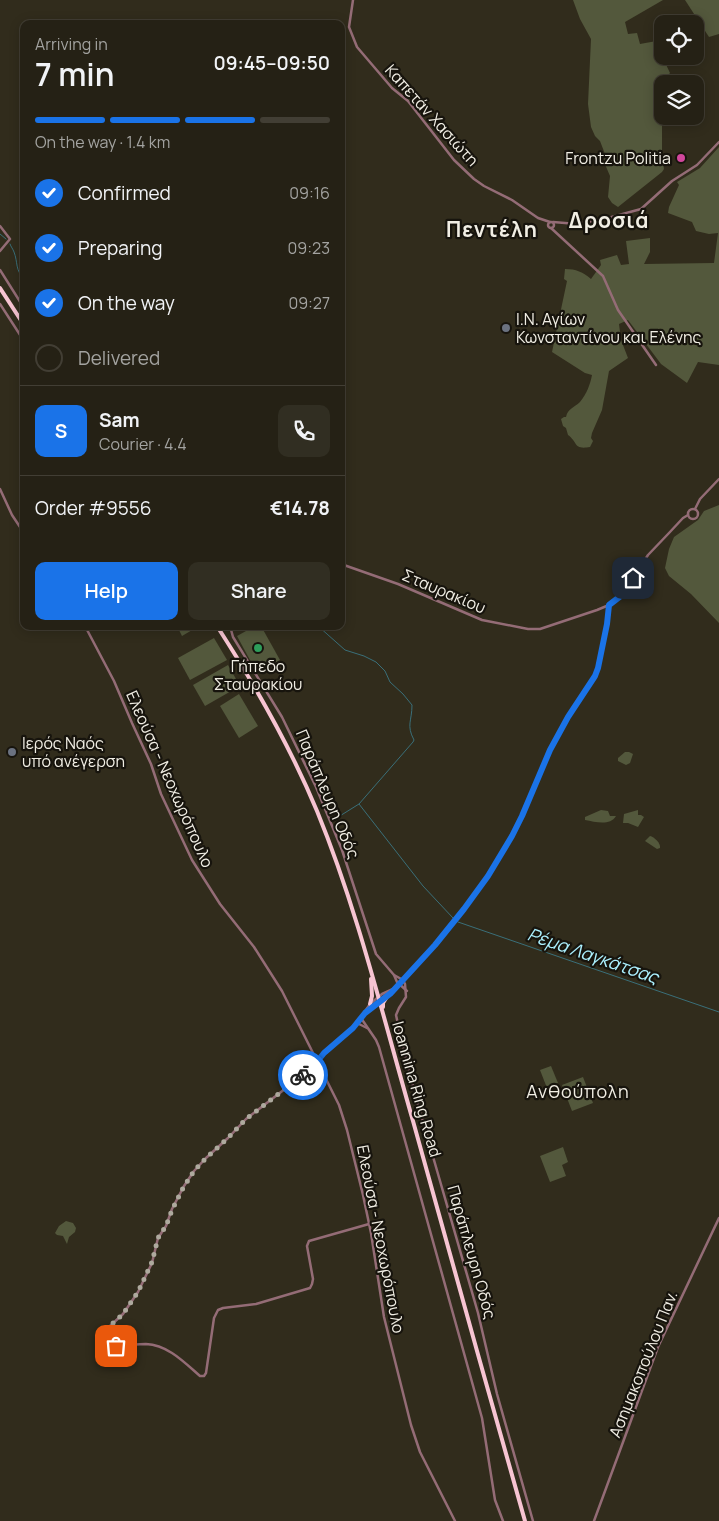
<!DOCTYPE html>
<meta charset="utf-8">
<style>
:root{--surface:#252115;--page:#312e22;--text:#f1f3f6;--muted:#a3a3a0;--line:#423e34;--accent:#1a73e8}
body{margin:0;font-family:Manrope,sans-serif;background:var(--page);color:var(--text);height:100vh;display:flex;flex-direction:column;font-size:19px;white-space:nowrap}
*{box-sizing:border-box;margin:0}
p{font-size:16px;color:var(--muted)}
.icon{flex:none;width:28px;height:28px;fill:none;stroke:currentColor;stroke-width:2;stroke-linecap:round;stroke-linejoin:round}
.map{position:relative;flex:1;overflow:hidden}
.side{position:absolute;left:20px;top:20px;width:325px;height:610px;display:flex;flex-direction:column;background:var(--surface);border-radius:10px;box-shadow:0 2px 12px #0003,0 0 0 1px var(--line)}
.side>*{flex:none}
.fabs{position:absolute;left:654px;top:15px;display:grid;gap:10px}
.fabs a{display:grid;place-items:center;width:50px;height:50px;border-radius:10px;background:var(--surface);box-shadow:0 2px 12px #0003,0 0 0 1px var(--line);font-size:25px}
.pin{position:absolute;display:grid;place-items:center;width:42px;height:42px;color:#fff;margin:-21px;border-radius:10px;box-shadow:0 2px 8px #0006}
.courier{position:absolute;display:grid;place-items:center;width:50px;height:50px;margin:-25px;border:4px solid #1a73e8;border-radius:50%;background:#fff;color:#222;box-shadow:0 1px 6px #0007}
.overview em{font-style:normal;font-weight:600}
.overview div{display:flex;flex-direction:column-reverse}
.overview{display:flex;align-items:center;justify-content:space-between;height:85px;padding:0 15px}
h1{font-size:32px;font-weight:600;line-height:38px}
.bar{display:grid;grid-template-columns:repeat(4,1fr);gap:8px 5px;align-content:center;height:60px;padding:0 15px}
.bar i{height:6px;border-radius:4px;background:var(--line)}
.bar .active{background:var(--accent)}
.bar p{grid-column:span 4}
.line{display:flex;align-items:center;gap:12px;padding:0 15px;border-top:1px solid var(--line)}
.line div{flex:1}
.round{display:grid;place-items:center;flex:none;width:52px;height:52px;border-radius:10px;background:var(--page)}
ol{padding:0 15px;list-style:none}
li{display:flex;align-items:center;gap:15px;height:55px}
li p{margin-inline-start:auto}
li .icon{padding:5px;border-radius:50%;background:var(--accent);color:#fff;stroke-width:4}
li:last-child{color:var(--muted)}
li i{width:28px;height:28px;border:2px solid var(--line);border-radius:50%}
.button{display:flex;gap:10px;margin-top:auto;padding:10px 15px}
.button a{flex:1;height:58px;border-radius:10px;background:var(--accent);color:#fff;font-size:20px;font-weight:600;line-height:58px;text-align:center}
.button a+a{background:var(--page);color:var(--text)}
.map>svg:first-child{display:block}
</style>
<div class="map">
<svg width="719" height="1521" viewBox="0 0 719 1521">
<rect width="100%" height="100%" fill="#312c1c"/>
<!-- green -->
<g fill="#53583c">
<path d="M573,0H663L625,22L628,34L637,33L640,44L662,40V56L670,73L665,79V84H662L663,116L662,120V157L664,169L662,172L618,207L612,203L608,197L610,176L604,162L605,154L600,141L595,136L591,127L588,104L591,39L580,19Z"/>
<path d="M685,0H719V34L709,37Z"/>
<path d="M719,147V365L698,362L687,383L661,364L628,320L619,324L621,340L628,358L609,371L602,410L592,433L591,438L593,441L590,447C573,450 578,442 568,435L566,428L563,426L561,419L564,417H566C568,408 574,408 580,402C587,393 590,385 592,375L585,373L552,352L567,281L564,279L565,269C576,269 583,272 591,279L601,265L600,260L617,255L621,265L629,264L626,241L650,238V252L644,264L714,263L718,233L709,234L696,231L692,222L668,213L669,207L679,185L677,182L700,168Z"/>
<path d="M719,505V623L691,594L669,576L665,568L669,549L674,537L698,520L704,511Z"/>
<path d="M177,626H199L182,636Z"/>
<path d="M255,626H261L280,660L257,673L237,636Z"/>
<path d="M214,638L227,660L190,680L178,658Z"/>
<path d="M228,665L240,686L205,706L193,685Z"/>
<path d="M239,694L258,726L239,738L220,706Z"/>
<path d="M625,752H629L633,754L630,763L626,765L618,761V758Z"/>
<path d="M601,810L608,811L610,816H616C610,826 596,822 585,820V817Z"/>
<path d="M638,810V815H641L644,817L638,827L628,823H623L624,814Z"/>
<path d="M650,836C654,837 661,843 660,848L657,849L645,841Z"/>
<path d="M551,1066L558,1083L547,1088L540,1070Z"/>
<path d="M583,1077L593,1103L572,1111L562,1085Z"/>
<path d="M563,1147L568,1162L562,1165L566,1176L550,1182L540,1156Z"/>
<path d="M66,1221L73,1223L76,1228L75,1232L69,1237L67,1244L63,1236L57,1235L55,1233L59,1226Z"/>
</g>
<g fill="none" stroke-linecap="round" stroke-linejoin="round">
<!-- stream -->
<g stroke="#3a6f79" stroke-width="1">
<path d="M0,234L6,239"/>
<path d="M10,244C11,247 13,249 14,252C18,262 15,271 24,278"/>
<path d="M318,626L345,650L364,656L376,662L385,671L390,682L403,694L412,705C412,721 406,725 414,740L413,742L359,804L423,886L453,918"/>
<path d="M335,819L359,804"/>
<path d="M458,922L719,1012"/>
</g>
<!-- tertiary -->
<g stroke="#946c76" stroke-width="2.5">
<path d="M353,0L349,27L357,47L392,88L408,101L454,160L474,179L484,186L512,200L538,218L550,222"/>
<circle cx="551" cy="225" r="3"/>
<path d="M553,222L577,224L608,218L641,209L672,181L697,165L719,142"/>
<path d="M0,226L10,239L0,251"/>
<path d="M551,228L603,276L618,310L656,365"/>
<path d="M0,270L24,308"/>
<path d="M0,304L24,341"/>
<path d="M0,489L12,515L24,533"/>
<path d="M695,509L700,499L719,479"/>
<circle cx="693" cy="514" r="5"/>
<path d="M341,564L398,584L482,620L528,629H540L597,610L609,605L617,599L623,593L648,555L669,533L683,518L688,515"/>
<path d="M85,626L114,681L132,723L151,764L161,794L192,860L220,904L254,947L282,991L339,1105L347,1130L363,1195L371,1233L384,1317L411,1425L420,1452L455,1521"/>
<path d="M230,626L233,637L282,717L316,787L342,850L376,954L394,975L403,980L405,984L406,997L399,1008L396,1015L401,1038L415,1094L478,1313L497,1394L533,1521"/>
<path d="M394,975L397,982L407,991"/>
<path d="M365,1013L390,994L423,959L454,922L488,876L518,825L545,761L563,725L595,676L598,668L609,615V605"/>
<path d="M361,1018L376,1040L379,1047L482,1418L495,1500L503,1521"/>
<path d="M357,1023L367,1028"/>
<path d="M369,1224L309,1241L307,1246L313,1279L312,1284L310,1288L256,1304L223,1308L218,1310L214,1318L206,1373L204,1376H200C184,1362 168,1345 146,1344C136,1344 127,1346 118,1346L114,1345L110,1341L109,1334L110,1326L123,1314L138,1292L152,1263L158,1238L166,1226L172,1209L184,1186L194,1171L206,1158L228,1138L246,1119L312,1068L322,1055L357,1023L370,1004L382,994L393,989"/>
<path d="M594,1521L658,1347L719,1218"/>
</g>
<!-- trunk -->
<g stroke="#f7c4d2" stroke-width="4">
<path d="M0,288L24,325"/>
<path d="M217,626C255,685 290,746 317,811C358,911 383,1017 413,1121C450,1254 487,1388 525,1521"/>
<path d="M370,1004L372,996L371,979"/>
<path d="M383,1007V1003L388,995"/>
</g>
</g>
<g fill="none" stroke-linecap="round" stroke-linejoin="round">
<!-- done -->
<path stroke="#aeaa9e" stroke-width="5" stroke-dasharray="0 9" d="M116,1346C108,1342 108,1334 110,1326L123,1314L138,1292L152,1262L158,1238L166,1226L172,1210L183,1188L194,1171L206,1158L228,1138L246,1119L303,1075"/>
<!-- route -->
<path stroke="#1a73e8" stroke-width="6" d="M303,1075L312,1068L324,1053L353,1028L365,1013L391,993L435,945L464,909L488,876L512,836L522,816L550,750L568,717L595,676L598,668L607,624L609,605L622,595L633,578"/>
</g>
<!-- markers -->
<circle fill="#d1479c" stroke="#17140d" stroke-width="2" cx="681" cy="158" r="5"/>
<g fill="#6b7280" stroke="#17140d" stroke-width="2">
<circle cx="506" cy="328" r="5"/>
<circle cx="12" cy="752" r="5"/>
</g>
<circle fill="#2e9e5b" stroke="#17140d" stroke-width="2" cx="258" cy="648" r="5"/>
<g text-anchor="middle" stroke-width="4.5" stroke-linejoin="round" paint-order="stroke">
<!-- street labels -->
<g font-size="16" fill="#f1eee4" stroke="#17140d">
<text transform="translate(432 115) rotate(48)" y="6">Καπετάν Χασιώτη</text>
<text transform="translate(444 591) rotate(23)" y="6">Σταυρακίου</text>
<text transform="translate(170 779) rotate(66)" y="6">Ελεούσα - Νεοχωρόπουλο</text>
<text transform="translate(328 794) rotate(67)" y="6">Παράπλευρη Οδός</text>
<text transform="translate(417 1089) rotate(74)" y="6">Ioannina Ring Road</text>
<text transform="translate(381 1239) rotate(79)" y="6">Ελεούσα - Νεοχωρόπουλο</text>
<text transform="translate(472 1252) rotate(74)" y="6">Παράπλευρη Οδός</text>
<text transform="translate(643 1364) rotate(-68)" y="6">Ασημακοπούλου Παν.</text>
</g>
<!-- poi labels -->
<g font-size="16" fill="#f1eee4" stroke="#17140d" text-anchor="start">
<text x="671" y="164" text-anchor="end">Frontzu Politia</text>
<text x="516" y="325">Ι.Ν. Αγίων<tspan x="516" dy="18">Κωνσταντίνου και Ελένης</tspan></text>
<text x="258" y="672" text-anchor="middle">Γήπεδο<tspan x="258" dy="18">Σταυρακίου</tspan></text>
<text x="22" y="749">Ιερός Ναός<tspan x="22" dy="18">υπό ανέγερση</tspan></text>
</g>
<!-- water labels -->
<g font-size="18" font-style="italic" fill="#acf1ff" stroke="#17140d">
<text transform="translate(593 956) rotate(19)" y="6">Ρέμα Λαγκάτσας</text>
</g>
<!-- neighbourhood labels -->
<g font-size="18" letter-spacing="1" fill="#f1eee4" stroke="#17140d">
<text x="578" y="1098">Ανθούπολη</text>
</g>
<!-- district labels -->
<g font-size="21" font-weight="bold" letter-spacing="1" fill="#f1eee4" stroke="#17140d">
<text x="609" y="228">Δροσιά</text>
<text x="492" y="237">Πεντέλη</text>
</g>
</g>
</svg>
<div class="fabs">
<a><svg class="icon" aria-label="locate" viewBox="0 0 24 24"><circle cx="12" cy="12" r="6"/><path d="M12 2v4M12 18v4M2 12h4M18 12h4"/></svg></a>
<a><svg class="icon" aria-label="layers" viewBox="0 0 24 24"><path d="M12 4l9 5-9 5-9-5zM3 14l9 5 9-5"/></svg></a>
</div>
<div class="pin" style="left:116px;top:1346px;background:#ea580c"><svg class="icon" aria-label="bag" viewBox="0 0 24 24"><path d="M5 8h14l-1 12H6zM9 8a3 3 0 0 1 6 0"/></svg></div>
<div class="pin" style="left:633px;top:578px;background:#1f2937"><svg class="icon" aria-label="home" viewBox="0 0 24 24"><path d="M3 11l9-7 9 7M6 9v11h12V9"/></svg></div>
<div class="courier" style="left:303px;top:1075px"><svg class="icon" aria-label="bike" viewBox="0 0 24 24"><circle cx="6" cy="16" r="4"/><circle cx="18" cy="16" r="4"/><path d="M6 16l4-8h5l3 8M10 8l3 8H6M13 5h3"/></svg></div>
<section class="side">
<div class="overview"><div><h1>7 min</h1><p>Arriving in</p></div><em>09:45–09:50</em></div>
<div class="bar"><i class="active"></i><i class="active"></i><i class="active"></i><i></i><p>On the way · 1.4 km</p></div>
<ol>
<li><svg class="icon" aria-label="check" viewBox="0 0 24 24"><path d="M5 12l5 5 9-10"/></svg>Confirmed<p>09:16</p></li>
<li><svg class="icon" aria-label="check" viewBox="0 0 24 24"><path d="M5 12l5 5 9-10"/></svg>Preparing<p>09:23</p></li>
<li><svg class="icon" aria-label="check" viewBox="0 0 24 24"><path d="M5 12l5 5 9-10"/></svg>On the way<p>09:27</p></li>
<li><i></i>Delivered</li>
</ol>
<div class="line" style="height:90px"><b class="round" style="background:var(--accent);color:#fff">S</b><div><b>Sam</b><p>Courier · 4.4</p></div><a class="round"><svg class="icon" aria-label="phone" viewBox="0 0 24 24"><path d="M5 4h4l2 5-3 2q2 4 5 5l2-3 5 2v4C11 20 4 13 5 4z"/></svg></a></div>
<div class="line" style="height:65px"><div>Order #9556</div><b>€14.78</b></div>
<div class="button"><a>Help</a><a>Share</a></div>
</section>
</div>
